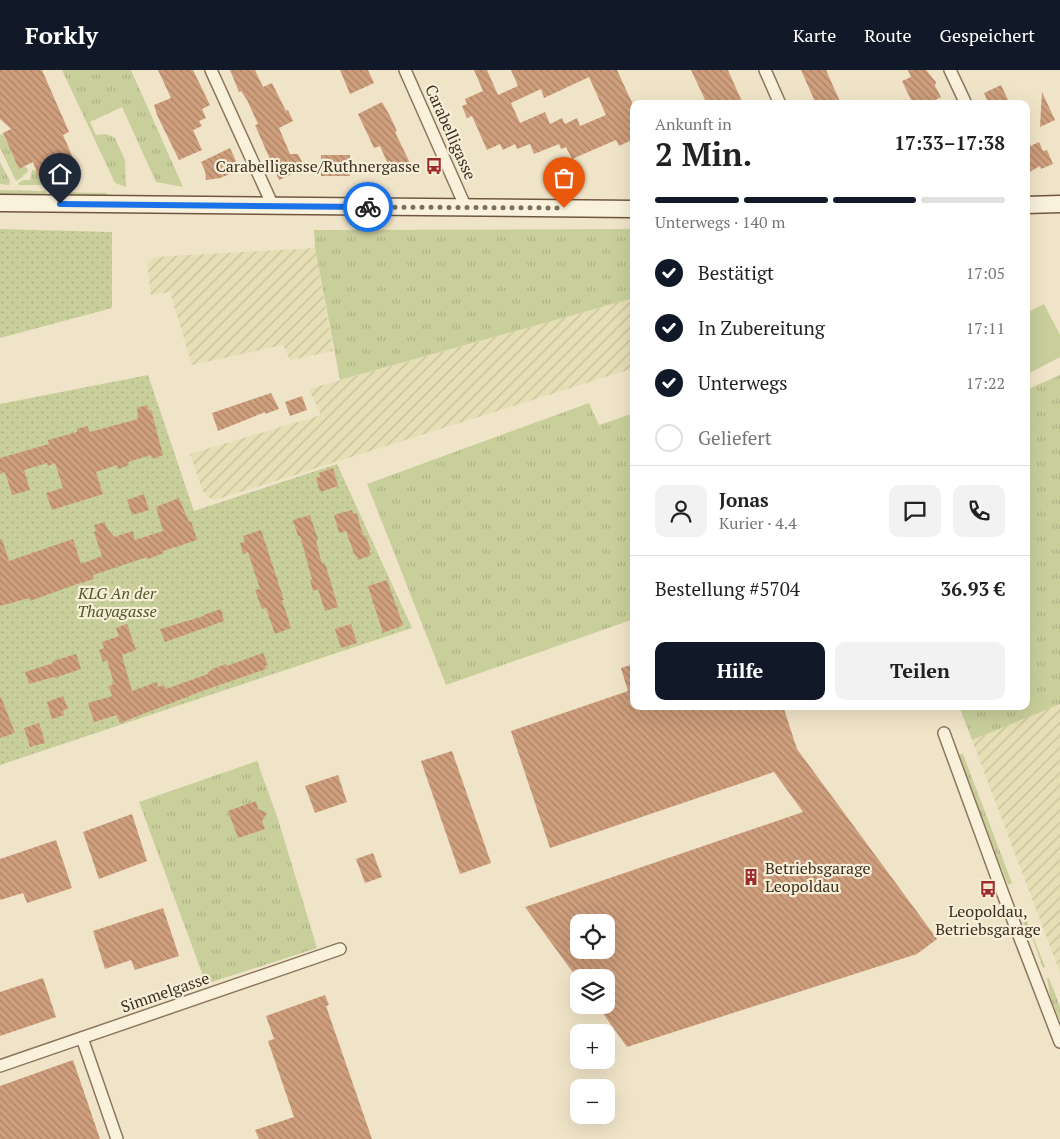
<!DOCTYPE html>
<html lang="de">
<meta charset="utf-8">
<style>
:root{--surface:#fff;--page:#f2f2f2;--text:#222;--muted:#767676;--line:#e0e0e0;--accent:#111827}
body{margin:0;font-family:"PT Serif",serif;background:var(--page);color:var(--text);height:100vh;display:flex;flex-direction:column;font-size:19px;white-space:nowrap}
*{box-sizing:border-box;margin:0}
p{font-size:16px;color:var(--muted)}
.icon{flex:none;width:28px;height:28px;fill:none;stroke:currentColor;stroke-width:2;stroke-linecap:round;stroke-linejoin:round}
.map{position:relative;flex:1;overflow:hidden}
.panel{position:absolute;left:630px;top:30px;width:400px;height:610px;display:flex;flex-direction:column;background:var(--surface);border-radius:10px;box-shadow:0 5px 20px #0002}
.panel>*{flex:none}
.controls{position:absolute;left:570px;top:844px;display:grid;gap:10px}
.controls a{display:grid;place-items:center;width:45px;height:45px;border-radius:10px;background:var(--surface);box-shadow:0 5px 20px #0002;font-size:25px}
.pin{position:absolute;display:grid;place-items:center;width:42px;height:42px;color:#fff;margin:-51px -21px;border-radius:50% 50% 50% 0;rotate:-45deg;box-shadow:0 0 5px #0007}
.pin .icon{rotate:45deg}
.courier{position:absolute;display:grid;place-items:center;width:50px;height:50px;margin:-25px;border:4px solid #1a73e8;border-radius:50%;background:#fff;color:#222;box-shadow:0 1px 6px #0007}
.headline em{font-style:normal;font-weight:700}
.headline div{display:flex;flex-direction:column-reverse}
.headline{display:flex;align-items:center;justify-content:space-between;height:85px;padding:0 25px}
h1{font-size:32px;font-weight:700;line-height:38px}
.bar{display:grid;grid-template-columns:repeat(4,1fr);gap:8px 5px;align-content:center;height:60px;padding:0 25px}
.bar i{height:6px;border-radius:4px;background:var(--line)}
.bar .selected{background:var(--accent)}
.bar p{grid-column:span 4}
.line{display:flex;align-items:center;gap:12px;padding:0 25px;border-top:1px solid var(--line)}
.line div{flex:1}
.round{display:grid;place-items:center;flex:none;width:52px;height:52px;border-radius:10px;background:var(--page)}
ol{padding:0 25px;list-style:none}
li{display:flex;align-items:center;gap:15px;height:55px}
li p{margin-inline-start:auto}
li .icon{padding:5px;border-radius:50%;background:var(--accent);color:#fff;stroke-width:4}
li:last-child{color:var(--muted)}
li i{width:28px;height:28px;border:2px solid var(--line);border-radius:50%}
.action{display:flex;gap:10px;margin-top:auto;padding:10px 25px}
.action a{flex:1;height:58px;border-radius:10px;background:var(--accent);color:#fff;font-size:20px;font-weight:700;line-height:58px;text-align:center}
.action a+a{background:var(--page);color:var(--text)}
header{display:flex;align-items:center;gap:30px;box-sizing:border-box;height:70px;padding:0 25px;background:var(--accent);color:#fff}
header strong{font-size:24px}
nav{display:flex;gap:28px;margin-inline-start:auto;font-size:18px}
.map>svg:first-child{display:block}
</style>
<header>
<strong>Forkly</strong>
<nav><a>Karte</a><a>Route</a><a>Gespeichert</a></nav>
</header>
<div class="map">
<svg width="1060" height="1069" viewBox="0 0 1060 1069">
<defs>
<pattern id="farmland-furrows" width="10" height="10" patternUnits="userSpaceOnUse" patternTransform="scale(1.25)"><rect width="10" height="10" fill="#e6deb5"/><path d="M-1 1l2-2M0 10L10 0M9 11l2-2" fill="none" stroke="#c6bf9b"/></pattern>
<pattern id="grass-tufts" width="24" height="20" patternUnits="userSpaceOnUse" patternTransform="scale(1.25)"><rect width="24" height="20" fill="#c9cf9b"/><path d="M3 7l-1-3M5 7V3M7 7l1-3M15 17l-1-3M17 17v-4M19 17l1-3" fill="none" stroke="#aeb285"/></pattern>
<pattern id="park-dots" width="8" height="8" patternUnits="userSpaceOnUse" patternTransform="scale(1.25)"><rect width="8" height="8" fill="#c9cf9b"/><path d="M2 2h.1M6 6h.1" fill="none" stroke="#aeb285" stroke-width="1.8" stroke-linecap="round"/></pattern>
<pattern id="building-back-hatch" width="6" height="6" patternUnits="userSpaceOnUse" patternTransform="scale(1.25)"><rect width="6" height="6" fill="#cf9f7d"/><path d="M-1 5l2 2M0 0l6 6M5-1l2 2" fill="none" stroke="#a98266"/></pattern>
</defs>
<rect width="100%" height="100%" fill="#f0e4c8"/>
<!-- farmland -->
<g fill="url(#farmland-furrows)">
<path d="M315,178L333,281L290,290L283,275L192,295L170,222L151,225L147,193L155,187Z"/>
<path d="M634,228V298L215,430L209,428L203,422L190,384L321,345L309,319Z"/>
<path d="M1060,634V903L972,670Z"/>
</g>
<!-- grass -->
<g fill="url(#grass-tufts)">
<path d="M62,0H131L183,117L156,112L122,37L90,52L96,65L106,64L115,68L125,90L126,117L115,113Z"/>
<path d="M3,64L19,98L24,96L28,99L27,103L23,105V107L16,111L0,78V65Z"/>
<path d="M0,92L10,111L9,115L0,114Z"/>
<path d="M32,100H35L38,106L41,105L44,115H19L18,113L24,110H30Z"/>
<path d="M0,120L46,121V126L0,125Z"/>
<path d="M61,122L107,123V128L61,127Z"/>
<path d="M634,159V228L340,310L315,178L314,160Z"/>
<path d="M1060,305V634L972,670L959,636H1026V320Z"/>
<path d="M589,333L599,355L634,343V549L446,615L367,414Z"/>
<path d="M960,684H963L1012,813L1008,815L959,689Z"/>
<path d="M257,691L278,749L317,878L206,914L139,732Z"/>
<path d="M1026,848L1045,897L1043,898L1033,870L1021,849Z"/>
<path d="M1047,908H1049L1060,937V951L1050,926Z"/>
</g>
<!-- park -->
<g fill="url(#park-dots)">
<path d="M0,159L112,162V238L0,268Z"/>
<path d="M148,305L194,441L337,394L412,558L0,695V334Z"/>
</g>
<!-- pitch -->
<path fill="#c9cf9b" d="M1044,234L1060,265V287L1026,305V243Z"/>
<!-- building -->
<g fill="url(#building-back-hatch)" fill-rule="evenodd">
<path d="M0,0H42L69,62L63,65L74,90L38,106L33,92L19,99L3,63L11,59L0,49Z"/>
<path d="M158,0H193L210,35L202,39L206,48L199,51L202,56L193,60L202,80L179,90L157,45L154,35L171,28Z"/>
<path d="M230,0H255L263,17L272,13L286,41L288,40L293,51L279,58L290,84H298L305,98L279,110L255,55L258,54L247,30L241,21L239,22Z"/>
<path d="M340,0H368L374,13L350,24Z"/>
<path d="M474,0H487L498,25L518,16L511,0H617L634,37V69L619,76L616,70L572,89L566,77L561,79L559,74L534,84L530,74L517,79L515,74L503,80L500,74L487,80L472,46L467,48L462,36L467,34L465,29L483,21ZM589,7L606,45L580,56L577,48L565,54L562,48L550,54L545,42L520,53L511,33L541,19L544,28Z"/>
<path d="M691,0H728L743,34H707Z"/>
<path d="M801,0H826L841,34H816Z"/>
<path d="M908,0H926L936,12L935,16L941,27L927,34H913L902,11L911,7Z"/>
<path d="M1001,15L1010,34H989L984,23Z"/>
<path d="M1042,22L1055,50L1040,57Z"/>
<path d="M382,32L390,46L397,61L395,62L412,97L399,102L398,100L392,103L380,76L374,78L358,44Z"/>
<path d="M1039,72L1043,81L1047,80L1053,94L1041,99L1040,96L1026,104V78Z"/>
<path d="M230,78L240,100L220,108L206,110L205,101L201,92Z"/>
<rect x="321" y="85" width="29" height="21"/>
<path d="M271,323L279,339L265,344V342L218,361L212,343Z"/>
<path d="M302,326L307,340L290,346L285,332Z"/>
<path d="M147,335L149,341L151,340L163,385L152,389L151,385L128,392L129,395L119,399L117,395L96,402L103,424L52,440L46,423L63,418L55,393L48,396L47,393L24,400L30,420L12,425L5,402L0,404V388L49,374L48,370L77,362V359L87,356L90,362L138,349L137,338Z"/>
<path d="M333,398L338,416L320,422L316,408L320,407L319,403Z"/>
<path d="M144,424L149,440L132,445L127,430Z"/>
<path d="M179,428L189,452L191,451L197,470L163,481L164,483L148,489L147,487L93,505L94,509L77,514L30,531L29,528L0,536V469H2L9,491L73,469L81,494L102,486L94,462L96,461L94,455L105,452L107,458L114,467L133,461L135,470L163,461L156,437Z"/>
<path d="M352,440L353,444L357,443L363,466L365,465L371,480H369L371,485L358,490L356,485L355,486L346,461L339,463L334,445Z"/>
<path d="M310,445L318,470L316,471L322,494L325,493L338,537L325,541L318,519L313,521L310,510L312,509L300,466H298L293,450Z"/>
<path d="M261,460L284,530H282L291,558L275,564L266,538L262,539L255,520L260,519L248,482L243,484L240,473L245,472L243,466Z"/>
<path d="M387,510L403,555L383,563L368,516Z"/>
<path d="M221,539L224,551L165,572L160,559L204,546L203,545Z"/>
<path d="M127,554L136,580L122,585L132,621L157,612L158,617L164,615L166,619L208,604V602L212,600V599L226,594L227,596L263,583L268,595L265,596L266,599L202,621L120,653L117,645L94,652L88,633L112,626L109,616L114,614L107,590L103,592L99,580L104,578L102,572L119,566L116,558Z"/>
<path d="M351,554L357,573L341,578L335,559Z"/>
<path d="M76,584L81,599L54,608V607L29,614L25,602L54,593L53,591Z"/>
<path d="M634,594V636H783L797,679L937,869L917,884L627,977L597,935H606V908H577L525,837L803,742L774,702L550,778L511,661L628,621L621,598ZM579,852H606V880H579Z"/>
<path d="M63,626L68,639L63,640L64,645L52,649L47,632Z"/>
<path d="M0,627H1L15,663L0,668Z"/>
<path d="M39,653L45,673L30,677L24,658Z"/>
<path d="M452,681L491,793L460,804L421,691Z"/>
<path d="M338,705L347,732L315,743L305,716Z"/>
<path d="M256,731L258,739L267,743L262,751L265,759L238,768L228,741Z"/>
<path d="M132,744L147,791L99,809L83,762Z"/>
<path d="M56,770L72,818L27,833L23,823L0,830V789Z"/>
<path d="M373,783L382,807L365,813L356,789Z"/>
<path d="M163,838L179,886L135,900L131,890L105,899L93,861Z"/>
<path d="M43,908L56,947L0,966V922Z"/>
<path d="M325,925L329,935L326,936L372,1069H259L255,1060L294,1047L268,971L274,969L266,946Z"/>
<path d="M73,990L100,1069H0V1016Z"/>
</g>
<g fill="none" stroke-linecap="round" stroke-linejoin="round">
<!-- street casing -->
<g stroke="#8d765c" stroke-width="14">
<g id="street">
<path d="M211,0L273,136"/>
<path d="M405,0L466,138"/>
<path d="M765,0L780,34"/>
<path d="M950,0L966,34"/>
<path d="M944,663L1003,824L1060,972"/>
<path d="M82,968L117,1069"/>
<path d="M0,996L340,879"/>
</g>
</g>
<!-- secondary casing -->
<g stroke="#6f573f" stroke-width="19">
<g id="secondary">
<path d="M0,133L634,139"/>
<path d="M1026,135L1060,134"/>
</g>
</g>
<!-- street -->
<use href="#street" stroke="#faf1dc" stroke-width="11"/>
<!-- secondary -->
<use href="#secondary" stroke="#faf1dc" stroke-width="16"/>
</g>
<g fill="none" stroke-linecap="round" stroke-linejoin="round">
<!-- done -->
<path stroke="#7c6e5b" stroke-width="5" stroke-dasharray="0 9" d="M368,137L564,138"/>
<!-- route -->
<path stroke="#1a73e8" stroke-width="6" d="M60,134L368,137"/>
</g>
<!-- icons -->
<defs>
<g id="bus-bare" transform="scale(1.35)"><path d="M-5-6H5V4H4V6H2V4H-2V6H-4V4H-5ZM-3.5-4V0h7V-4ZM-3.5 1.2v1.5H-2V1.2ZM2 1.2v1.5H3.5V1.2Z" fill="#9e2a2b" stroke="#f7eed8" stroke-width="2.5" paint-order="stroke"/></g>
<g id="building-bare" transform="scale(1.35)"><path d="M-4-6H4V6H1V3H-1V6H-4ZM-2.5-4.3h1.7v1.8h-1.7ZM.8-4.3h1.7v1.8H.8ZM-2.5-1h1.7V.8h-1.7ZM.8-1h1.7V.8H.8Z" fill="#9e2a2b" stroke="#f7eed8" stroke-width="2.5" paint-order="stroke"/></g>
</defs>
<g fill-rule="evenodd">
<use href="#bus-bare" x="434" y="96"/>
<use href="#building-bare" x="751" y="807"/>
<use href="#bus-bare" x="988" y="819"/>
</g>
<g text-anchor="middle" stroke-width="4.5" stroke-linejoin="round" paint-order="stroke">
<!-- street labels -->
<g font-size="16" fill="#3d2e20" stroke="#f7eed8">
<text transform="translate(451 62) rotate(66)" y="6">Carabelligasse</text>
<text transform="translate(165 922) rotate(-19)" y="6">Simmelgasse</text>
</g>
<!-- poi labels -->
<g font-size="16" fill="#3d2e20" stroke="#f7eed8" text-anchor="end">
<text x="420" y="102">Carabelligasse/Ruthnergasse</text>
<text x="765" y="804" text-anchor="start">Betriebsgarage<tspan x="765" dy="18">Leopoldau</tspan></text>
<text x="988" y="847" text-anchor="middle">Leopoldau,<tspan x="988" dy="18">Betriebsgarage</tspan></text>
</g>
<!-- park labels -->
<g font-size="16" font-style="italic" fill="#4d5a26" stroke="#f7eed8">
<text x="117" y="529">KLG An der<tspan x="117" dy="18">Thayagasse</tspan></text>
</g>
</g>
</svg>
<div class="controls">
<a><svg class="icon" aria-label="locate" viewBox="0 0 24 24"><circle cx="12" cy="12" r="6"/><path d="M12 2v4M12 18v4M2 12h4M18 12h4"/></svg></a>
<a><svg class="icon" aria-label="layers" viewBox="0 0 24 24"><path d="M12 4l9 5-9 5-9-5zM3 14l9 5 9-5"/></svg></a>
<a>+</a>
<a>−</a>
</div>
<div class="pin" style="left:564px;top:138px;background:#ea580c"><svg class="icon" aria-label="bag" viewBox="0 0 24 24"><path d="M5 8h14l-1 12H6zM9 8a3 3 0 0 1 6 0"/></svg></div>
<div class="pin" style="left:60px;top:134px;background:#1f2937"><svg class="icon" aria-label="home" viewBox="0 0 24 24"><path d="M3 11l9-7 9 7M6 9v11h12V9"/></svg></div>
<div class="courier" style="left:368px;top:137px"><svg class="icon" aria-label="bike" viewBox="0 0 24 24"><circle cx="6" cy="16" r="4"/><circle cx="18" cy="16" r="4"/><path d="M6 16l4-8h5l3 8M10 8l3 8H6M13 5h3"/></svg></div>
<section class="panel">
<div class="headline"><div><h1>2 Min.</h1><p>Ankunft in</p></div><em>17:33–17:38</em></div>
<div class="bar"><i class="selected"></i><i class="selected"></i><i class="selected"></i><i></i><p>Unterwegs · 140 m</p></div>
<ol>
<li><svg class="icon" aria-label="check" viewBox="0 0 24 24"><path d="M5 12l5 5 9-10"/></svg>Bestätigt<p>17:05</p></li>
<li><svg class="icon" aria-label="check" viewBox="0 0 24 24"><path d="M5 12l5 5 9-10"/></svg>In Zubereitung<p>17:11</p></li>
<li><svg class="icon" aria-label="check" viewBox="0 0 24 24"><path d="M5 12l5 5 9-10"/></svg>Unterwegs<p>17:22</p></li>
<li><i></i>Geliefert</li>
</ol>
<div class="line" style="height:90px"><a class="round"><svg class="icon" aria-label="person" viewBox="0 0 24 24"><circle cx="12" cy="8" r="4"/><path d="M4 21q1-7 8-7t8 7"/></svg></a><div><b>Jonas</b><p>Kurier · 4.4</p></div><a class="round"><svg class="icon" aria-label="chat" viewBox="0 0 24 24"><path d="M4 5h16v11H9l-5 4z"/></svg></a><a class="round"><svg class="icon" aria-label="phone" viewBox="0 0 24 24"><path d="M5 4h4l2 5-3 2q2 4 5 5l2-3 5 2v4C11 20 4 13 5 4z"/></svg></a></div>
<div class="line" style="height:65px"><div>Bestellung #5704</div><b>36.93 €</b></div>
<div class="action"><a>Hilfe</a><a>Teilen</a></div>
</section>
</div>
